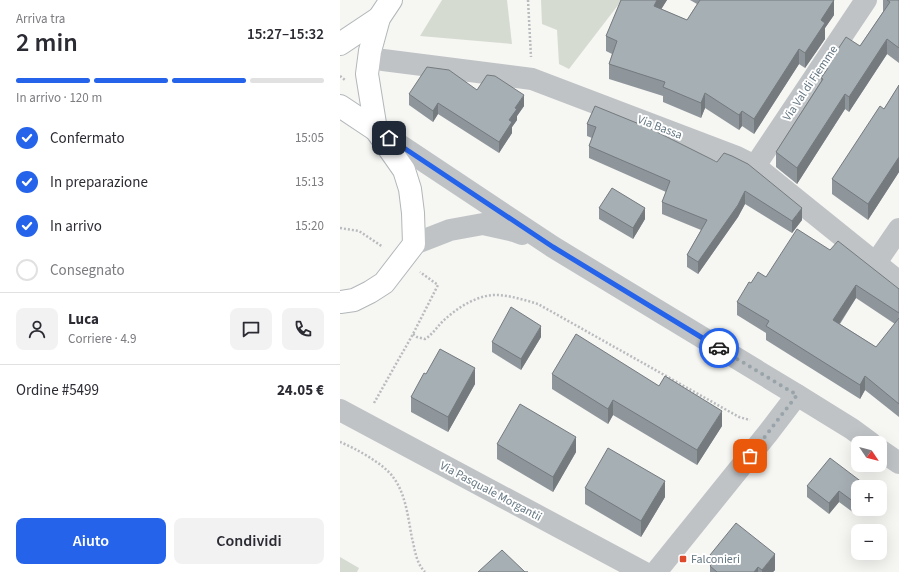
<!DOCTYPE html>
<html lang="it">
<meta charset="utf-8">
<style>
:root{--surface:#fff;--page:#f2f2f3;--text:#2b2b33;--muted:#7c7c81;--line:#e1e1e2;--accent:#2563eb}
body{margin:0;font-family:"Source Sans 3",sans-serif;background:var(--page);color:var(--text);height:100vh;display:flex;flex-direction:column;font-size:15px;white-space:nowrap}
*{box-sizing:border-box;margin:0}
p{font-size:13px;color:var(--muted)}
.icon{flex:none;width:22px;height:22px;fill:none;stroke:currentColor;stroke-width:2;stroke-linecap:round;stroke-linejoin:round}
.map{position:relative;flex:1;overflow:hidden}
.drawer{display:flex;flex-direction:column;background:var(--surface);width:340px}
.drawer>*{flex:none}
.needle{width:26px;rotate:125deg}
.fabs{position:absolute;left:511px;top:436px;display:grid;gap:8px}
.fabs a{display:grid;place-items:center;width:36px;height:36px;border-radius:8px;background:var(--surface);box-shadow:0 4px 16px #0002;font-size:20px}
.pin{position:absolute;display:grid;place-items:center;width:34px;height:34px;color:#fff;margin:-17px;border-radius:8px;box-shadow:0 2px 6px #0006}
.courier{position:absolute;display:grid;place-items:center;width:40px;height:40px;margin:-20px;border:3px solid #2563eb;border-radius:50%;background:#fff;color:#222;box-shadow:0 1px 5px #0007}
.overview em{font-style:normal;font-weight:600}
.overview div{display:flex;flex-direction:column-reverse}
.overview{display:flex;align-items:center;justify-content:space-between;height:68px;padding:0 16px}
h1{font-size:26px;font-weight:600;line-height:30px}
.bar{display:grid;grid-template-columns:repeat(4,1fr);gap:6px 4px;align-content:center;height:48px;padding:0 16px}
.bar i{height:5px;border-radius:3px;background:var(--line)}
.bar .current{background:var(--accent)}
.bar p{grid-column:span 4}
.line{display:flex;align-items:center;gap:10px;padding:0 16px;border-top:1px solid var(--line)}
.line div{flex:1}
.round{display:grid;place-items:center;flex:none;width:42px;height:42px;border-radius:8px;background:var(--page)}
ol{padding:0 16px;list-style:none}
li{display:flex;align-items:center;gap:12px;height:44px}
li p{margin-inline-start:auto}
li .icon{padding:4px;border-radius:50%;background:var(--accent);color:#fff;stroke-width:4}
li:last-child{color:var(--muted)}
li i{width:22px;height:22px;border:2px solid var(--line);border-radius:50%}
.button{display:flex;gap:8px;margin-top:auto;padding:8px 16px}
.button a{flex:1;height:46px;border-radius:8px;background:var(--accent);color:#fff;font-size:16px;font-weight:600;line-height:46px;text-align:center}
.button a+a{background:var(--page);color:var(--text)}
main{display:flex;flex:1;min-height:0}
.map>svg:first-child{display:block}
</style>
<main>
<section class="drawer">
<div class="overview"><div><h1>2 min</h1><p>Arriva tra</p></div><em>15:27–15:32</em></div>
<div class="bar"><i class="current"></i><i class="current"></i><i class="current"></i><i></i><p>In arrivo · 120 m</p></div>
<ol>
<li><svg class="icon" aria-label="check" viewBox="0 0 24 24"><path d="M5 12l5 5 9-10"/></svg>Confermato<p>15:05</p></li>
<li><svg class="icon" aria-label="check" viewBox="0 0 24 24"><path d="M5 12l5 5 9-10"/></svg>In preparazione<p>15:13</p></li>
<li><svg class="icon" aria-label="check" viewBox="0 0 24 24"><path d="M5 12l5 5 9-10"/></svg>In arrivo<p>15:20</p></li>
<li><i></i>Consegnato</li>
</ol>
<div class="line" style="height:72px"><a class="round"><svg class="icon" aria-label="person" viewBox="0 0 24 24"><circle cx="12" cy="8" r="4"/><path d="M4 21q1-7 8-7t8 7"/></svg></a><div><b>Luca</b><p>Corriere · 4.9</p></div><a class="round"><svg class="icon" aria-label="chat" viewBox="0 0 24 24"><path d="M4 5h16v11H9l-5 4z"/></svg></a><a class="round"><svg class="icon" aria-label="phone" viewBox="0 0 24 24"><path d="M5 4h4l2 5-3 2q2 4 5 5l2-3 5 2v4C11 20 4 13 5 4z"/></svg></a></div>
<div class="line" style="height:52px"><div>Ordine #5499</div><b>24.05 €</b></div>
<div class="button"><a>Aiuto</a><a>Condividi</a></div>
</section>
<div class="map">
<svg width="559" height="572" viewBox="0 0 559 572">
<rect width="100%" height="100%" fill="#f6f6f3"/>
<!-- green -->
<g fill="#d6dbd2">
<path d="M102,0H167L172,44L80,36Z"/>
<path d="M201,0H282L229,69L219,64L217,30L202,24Z"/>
<path d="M0,557L19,568L17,572H0Z"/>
</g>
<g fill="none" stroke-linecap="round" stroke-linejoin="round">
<!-- major casing -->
<g stroke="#b2b7ba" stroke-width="24">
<g id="major">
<path d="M0,44L39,18"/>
<path d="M0,106L36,130"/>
<path d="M0,302L14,300L30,292L44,283L74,244L73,213L70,189L64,170L36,130L27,74L30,51L39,18L51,0"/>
</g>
</g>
<!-- path -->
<g stroke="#b9bcbe" stroke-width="2.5" stroke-dasharray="2 2" stroke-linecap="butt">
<path d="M188,0L191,57"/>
<path d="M0,76L5,80"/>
<path d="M0,228L19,231L43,247"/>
<path d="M73,334L77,337L85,339C93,334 96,328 103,321C117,308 138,294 158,295C172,296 185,300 198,304L399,417L410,420"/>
<path d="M34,403L73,334L98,285L80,272"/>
<path d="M0,442C15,448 44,464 53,477C66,494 68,518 72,538C75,550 76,563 85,572"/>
</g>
<!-- minor -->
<g stroke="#bfc3c6" stroke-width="22">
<path d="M43,60L192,79L397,157L415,166L559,282"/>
<path d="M37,130L213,247L457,395L512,429L531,443"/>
<path d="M415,166L526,0"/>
<path d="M74,244L110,230L143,224L174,231L182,234"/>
<path d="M535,264L559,229"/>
<path d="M0,410L303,572"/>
<path d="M540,450L559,463"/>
<path d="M316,572L428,433L457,395"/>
</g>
<!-- major -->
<use href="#major" stroke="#fff" stroke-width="22"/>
</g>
<!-- wall -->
<g fill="#8f969b" fill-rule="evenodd">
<path d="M281,0H327L321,9L347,20L357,4L350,0H494V15L485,28V39L465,68L459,64L414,134L402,126L399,130L365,108L361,118L323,102V96L269,79V64L272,54L266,51V36Z"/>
<path d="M543,0H559V63L547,54L509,112L505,109L457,184L436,167V152L481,81V78L486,71V67L520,46L543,12Z"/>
<path d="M559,85V172L528,220L492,194V179L544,109Z"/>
<path d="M137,90L184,106L177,116V120L172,127V133L159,153L98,114L93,122L69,105V94Z"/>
<path d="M255,106L462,220L452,233L405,204L398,217L358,274L347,267V255L361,230L322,214V202L326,192L249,158V146L252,138L247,136V124Z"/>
<path d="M259,208L305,219L293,239L259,219Z"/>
<path d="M490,250L559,289V417L525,390L520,399L426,340V333L397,315V302L411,283ZM516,298L555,324L536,347L500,324Z"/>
<path d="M201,337L181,370L152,352V342Z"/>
<path d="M86,374L135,384L108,432L71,412V397Z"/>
<path d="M212,374L382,426L357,465L273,415L268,424L212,389Z"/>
<path d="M157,444L236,452L213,492L157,459Z"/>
<path d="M467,486L527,487H518V509L514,513L499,502L489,514L467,497Z"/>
<path d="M245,488L325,497L301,537L245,504Z"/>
<path d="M370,555L435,570L433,572H370Z"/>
</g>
<!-- shaded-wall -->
<g fill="#747a7e">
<path d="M317,0H327L314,21V6Z"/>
<path d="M494,0V15L485,28V39L465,68V53L481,20Z"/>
<path d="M547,39V54L509,112V97Z"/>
<path d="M459,49V64L414,134V119Z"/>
<path d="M365,93V108L361,118V103Z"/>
<path d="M505,94V109L457,184V168Z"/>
<path d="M184,95V106L177,116V120L172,127V133L159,153V142L175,108Z"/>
<path d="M98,103V114L93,122V111Z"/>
<path d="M402,111V126L399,130V115Z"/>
<path d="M559,157V172L528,220V204Z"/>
<path d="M405,191V204L398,217L358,274V262Z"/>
<path d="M305,208V219L293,239V228Z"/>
<path d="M462,208V220L452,233V221Z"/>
<path d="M516,285V298L493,333V320Z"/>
<path d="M201,326V337L181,370V359Z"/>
<path d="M135,368V384L108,432V417Z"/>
<path d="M525,376V390L520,399V385Z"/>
<path d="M273,400V415L268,424V409Z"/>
<path d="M382,411V426L357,465V450Z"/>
<path d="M236,437V452L213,492V477Z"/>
<path d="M325,481V497L301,537V521Z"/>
<path d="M499,491V502L489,514V503Z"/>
<path d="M518,498V509L514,513V502Z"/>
<path d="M435,554V570L433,572H422V570Z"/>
<path d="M418,567V572H414Z"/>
</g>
<!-- building -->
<g fill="#a6afb4" stroke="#747a7e">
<path d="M281,0H317L314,6L347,20L360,0H494L481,20L485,23L465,53L459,49L414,119L402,111L399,115L365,93L361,103L323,87L325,82L269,64L277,41L266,36Z"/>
<path d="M547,0H559V48L547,39L509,97L505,94L457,168L436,152L483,79L481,78L488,68L486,67L506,37L520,46L550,2Z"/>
<path d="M87,67L109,70L137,90L147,75L155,76L184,95L175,108L177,109L169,120L172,122L159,142L98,103L93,111L69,94Z"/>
<path d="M559,85V157L528,204L492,179L540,106L544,109Z"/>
<path d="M255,106L309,128L377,162L384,153L392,156L408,164L462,208L452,221L405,191L398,205L358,262L347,255L367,220L322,202L330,181L249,146L256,127L247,124Z"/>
<path d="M272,188L305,208L293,228L259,208Z"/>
<path d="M457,229L490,250L498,241L559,289V313L516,285L493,320L536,347L559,318V404L525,376L520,385L426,326L429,321L397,302L409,282L411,283L418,272L426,277Z"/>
<path d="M171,307L201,326L181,359L152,342Z"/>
<path d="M236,334L319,386L325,376L382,411L357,450L273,400L268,409L212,374Z"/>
<path d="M100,349L135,368L108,417L71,397L84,373L86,374Z"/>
<path d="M180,404L236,437L213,477L157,444Z"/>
<path d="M268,448L325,481L301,521L245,488Z"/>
<path d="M490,458L527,486V487H518V498L514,502L499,491L489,503L467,486Z"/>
<path d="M396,523L435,554L422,570L418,567L414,572H377L370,566L376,559L370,555Z"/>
<path d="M162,550L185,572H188H138Z"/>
</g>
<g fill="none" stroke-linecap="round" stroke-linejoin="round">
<!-- done -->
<path stroke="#98a4aa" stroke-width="4" stroke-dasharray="0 7.2" d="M379,348L457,395L410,456"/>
<!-- route -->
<path stroke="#2563eb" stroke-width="5" d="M49,138L213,247L379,348"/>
</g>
<!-- markers -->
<rect fill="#de482b" stroke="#fff" stroke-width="1.5" x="339" y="555" width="8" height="8" rx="2"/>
<g text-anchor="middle" stroke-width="4" stroke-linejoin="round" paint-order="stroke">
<!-- street labels -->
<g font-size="12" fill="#667883" stroke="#fff">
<text transform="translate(470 83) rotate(-56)" y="4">Via Val di Fiemme</text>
<text transform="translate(320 127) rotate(21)" y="4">Via Bassa</text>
<text transform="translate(151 491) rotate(28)" y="4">Via Pasquale Morgantii</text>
</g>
<!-- poi labels -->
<g font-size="12" fill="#667883" stroke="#fff" text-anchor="start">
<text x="351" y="563">Falconieri</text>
</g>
</g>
</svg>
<div class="fabs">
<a><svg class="needle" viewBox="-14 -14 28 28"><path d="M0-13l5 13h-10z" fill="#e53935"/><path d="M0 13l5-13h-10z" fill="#7c7c81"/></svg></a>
<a>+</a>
<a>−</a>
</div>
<div class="pin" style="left:410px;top:456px;background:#ea580c"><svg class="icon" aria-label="bag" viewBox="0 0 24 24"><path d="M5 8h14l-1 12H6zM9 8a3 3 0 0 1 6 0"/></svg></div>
<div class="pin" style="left:49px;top:138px;background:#1f2937"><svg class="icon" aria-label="home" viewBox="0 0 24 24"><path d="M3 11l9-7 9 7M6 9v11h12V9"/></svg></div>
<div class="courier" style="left:379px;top:348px"><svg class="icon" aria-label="car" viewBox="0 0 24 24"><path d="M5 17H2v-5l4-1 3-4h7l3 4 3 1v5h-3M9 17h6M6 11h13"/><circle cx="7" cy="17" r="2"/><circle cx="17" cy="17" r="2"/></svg></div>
</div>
</main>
